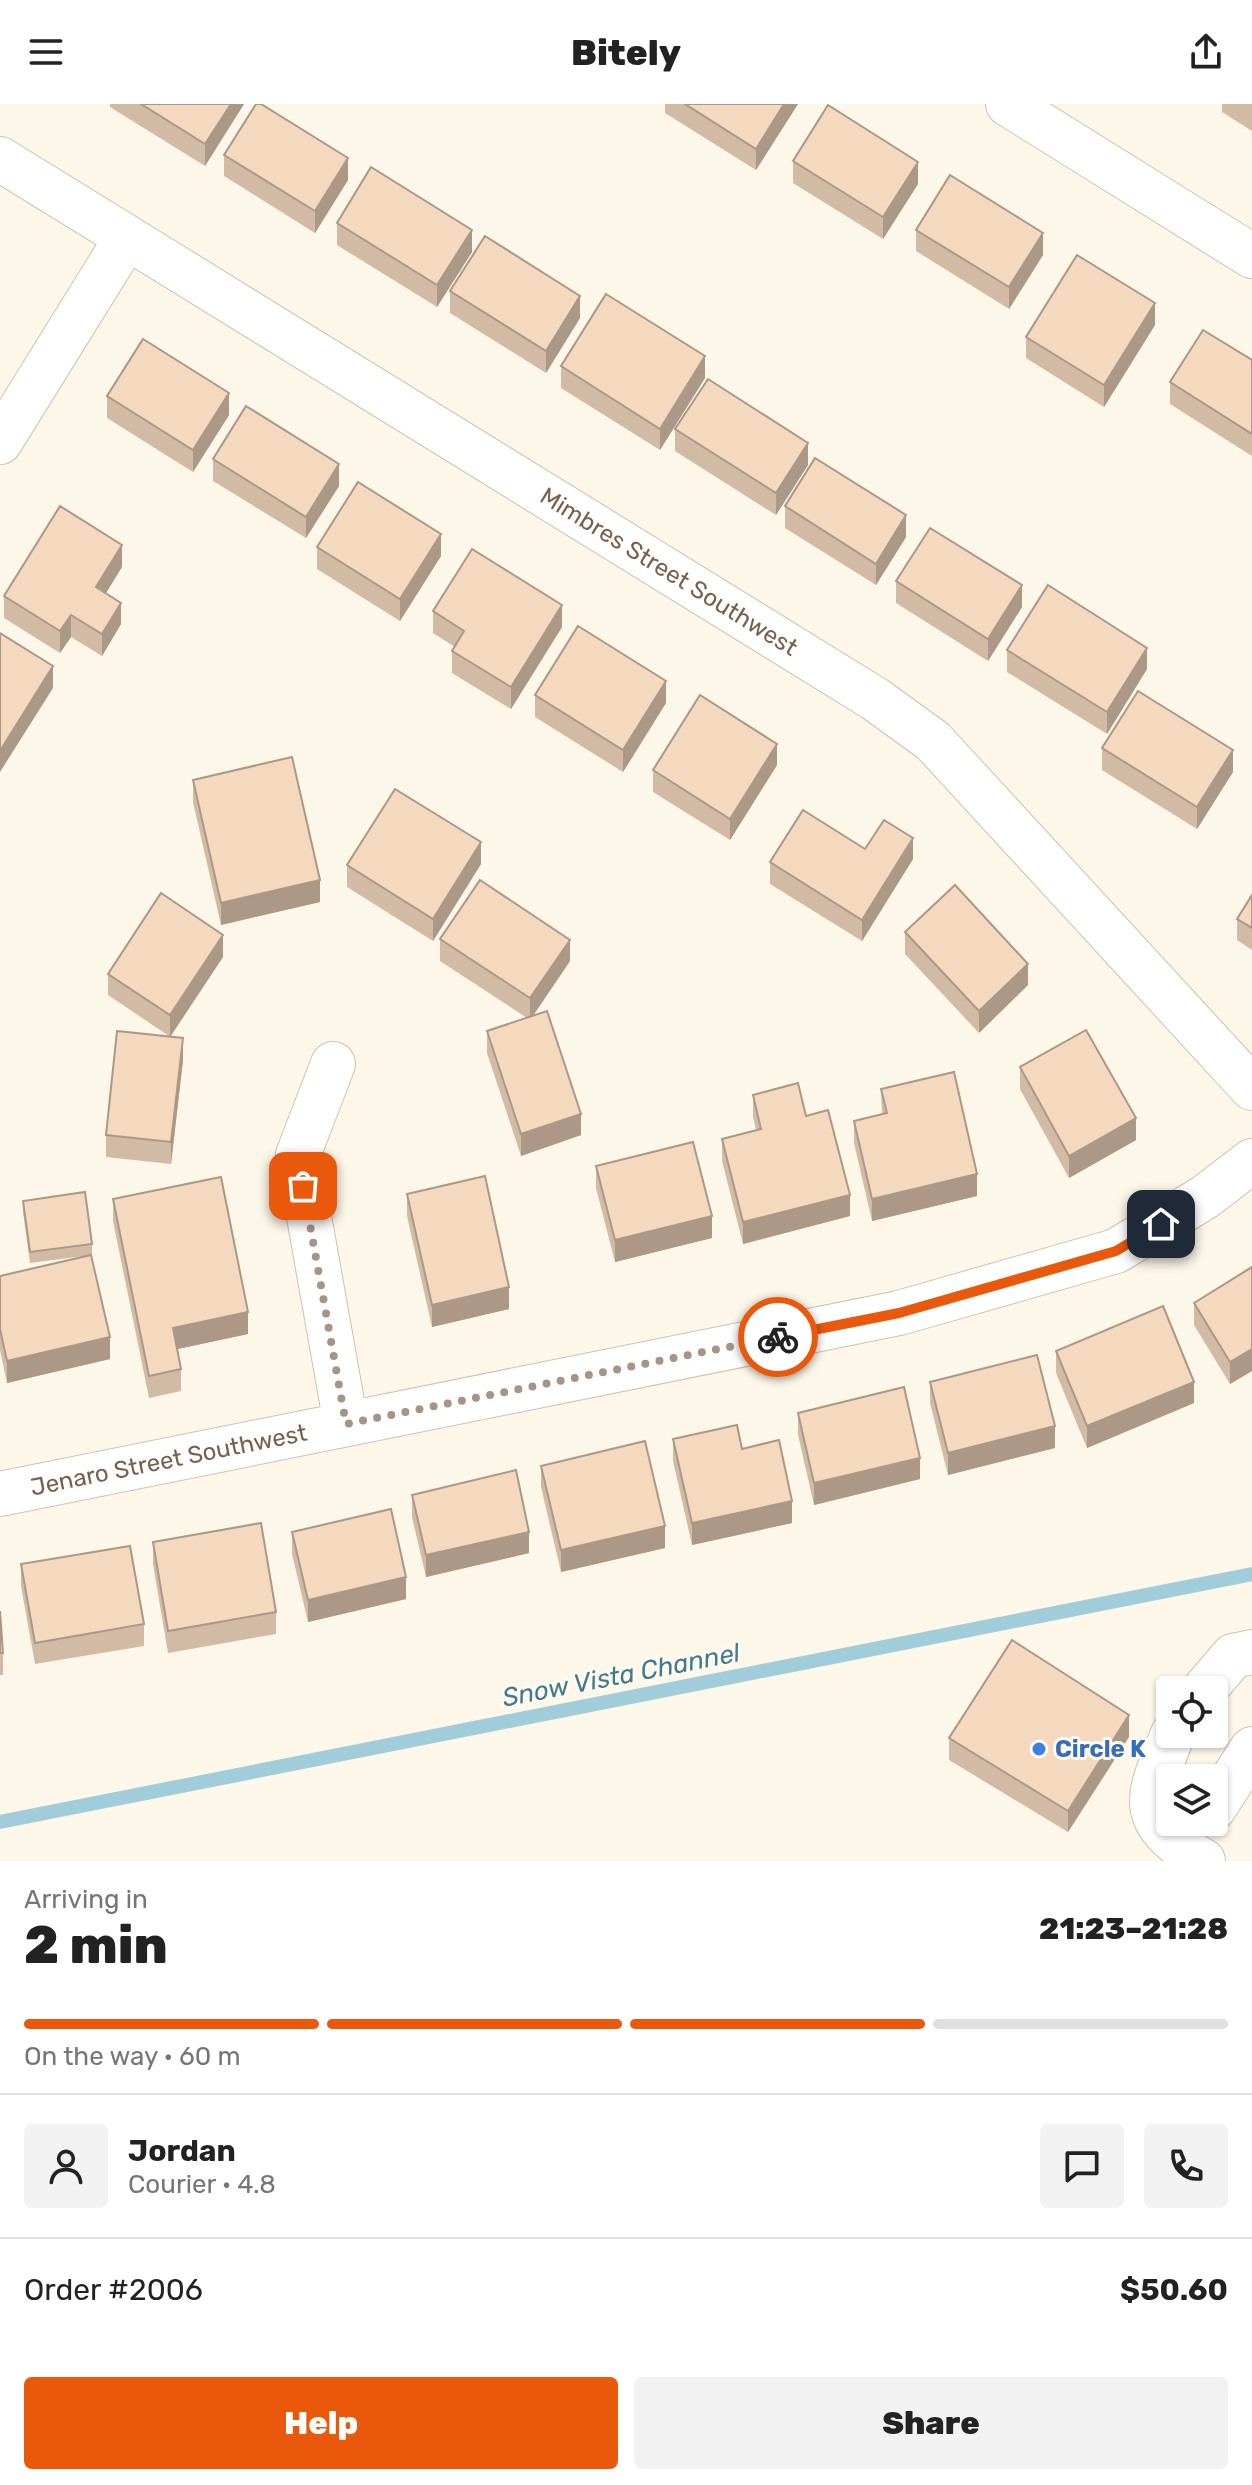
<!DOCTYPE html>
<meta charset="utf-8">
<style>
:root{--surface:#fff;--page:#f2f2f2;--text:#222;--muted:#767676;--line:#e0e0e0;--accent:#ea580c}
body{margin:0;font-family:Rubik,sans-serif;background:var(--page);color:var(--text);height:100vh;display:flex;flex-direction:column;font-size:30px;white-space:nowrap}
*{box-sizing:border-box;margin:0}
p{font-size:26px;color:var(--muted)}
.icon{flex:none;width:44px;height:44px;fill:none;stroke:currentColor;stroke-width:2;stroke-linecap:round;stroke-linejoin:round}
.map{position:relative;height:1757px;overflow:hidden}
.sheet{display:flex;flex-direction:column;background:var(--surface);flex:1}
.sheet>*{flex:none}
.controls{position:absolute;left:1156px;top:1572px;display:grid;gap:16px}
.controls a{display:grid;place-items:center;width:72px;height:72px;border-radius:8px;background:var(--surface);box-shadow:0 2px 6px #0004;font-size:40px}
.pin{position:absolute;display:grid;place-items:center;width:68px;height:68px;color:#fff;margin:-34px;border-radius:16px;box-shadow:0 4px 12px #0006}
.courier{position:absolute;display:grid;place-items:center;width:80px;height:80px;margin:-40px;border:6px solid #ea580c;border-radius:50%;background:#fff;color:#222;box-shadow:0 2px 10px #0007}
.summary em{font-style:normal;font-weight:800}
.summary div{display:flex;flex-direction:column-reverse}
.summary{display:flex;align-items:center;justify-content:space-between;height:136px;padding:0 24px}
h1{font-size:52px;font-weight:800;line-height:60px}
.bar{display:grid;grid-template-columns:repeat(4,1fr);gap:12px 8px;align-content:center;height:96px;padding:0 24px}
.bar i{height:10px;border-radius:6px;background:var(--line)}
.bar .on{background:var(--accent)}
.bar p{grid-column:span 4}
.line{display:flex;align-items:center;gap:20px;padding:0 24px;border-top:2px solid var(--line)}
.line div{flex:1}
.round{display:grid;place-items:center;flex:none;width:84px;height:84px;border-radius:8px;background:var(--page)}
.button{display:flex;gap:16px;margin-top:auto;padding:16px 24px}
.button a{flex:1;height:92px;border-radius:8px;background:var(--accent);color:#fff;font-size:32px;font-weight:800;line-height:92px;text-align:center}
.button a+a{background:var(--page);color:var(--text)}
header{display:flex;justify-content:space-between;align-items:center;height:104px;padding:0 24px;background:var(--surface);font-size:36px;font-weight:800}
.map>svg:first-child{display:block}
</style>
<header><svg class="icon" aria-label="menu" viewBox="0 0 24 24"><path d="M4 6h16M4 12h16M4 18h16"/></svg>Bitely<svg class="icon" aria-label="share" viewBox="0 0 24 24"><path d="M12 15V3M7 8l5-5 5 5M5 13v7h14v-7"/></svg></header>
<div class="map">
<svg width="1252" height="1757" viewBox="0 0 1252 1757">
<rect width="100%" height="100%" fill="#fdf7e9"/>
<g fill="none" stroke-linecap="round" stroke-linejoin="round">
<!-- stream -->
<path stroke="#a1cddb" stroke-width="14" d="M0,1718L1252,1470"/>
<!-- minor casing -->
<g stroke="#d1c0ad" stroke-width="46">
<g id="minor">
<path d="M1008,0L1252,152"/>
<path id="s1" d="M0,55L875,595L933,637L1252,984"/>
<path d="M0,338L126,135"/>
<path d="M333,960L298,1051L346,1320"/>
<path id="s2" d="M0,1390L899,1209L1116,1147L1205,1093L1252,1057"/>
<path d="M1204,1586L1233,1552L1252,1548"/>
<path d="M1173,1630C1146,1696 1135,1716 1203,1757"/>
<path d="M1214,1704L1252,1645"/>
</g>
</g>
<!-- minor -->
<use href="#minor" stroke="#fff" stroke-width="44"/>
</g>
<!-- wall -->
<g fill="#d2bba4">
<path d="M110,0H244L205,62L110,3Z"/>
<path d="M665,0H798L756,66L665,9Z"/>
<path d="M1222,0H1252V27L1222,8Z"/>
<path d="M224,51L348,76L315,129L224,72Z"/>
<path d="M793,57L918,80L883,135L793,79Z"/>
<path d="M337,119L472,148L437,203L337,141Z"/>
<path d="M916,126L1043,151L1009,205L916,147Z"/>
<path d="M450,187L580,214L546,269L450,209Z"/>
<path d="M1155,221L1104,303L1026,254V233Z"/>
<path d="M1252,256V352L1170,300V278Z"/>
<path d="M561,262L705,274L660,346L561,284Z"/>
<path d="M107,292L229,311L193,368L107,314Z"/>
<path d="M675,325L808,361L776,411L675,347Z"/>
<path d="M213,355L339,382L306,434L213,377Z"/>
<path d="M785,402L906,433L876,481L785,424Z"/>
<path d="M317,443L441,452L400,517L317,465Z"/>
<path d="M122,463L106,489L121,520L102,552L71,533L60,549L4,514V492Z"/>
<path d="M896,477L1022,503L988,557L896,499Z"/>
<path d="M433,507L562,523L511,605L452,569V547L455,543L433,529Z"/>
<path d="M1007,546L1147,565L1107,630L1007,568Z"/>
<path d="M535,591L666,599L623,668L535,613Z"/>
<path d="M1102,644L1233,668L1197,725L1102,666Z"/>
<path d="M777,661L730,736L653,688V666Z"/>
<path d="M193,676L320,798L221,821L193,698Z"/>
<path d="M865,745L913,755L862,837L770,780V758Z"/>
<path d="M481,760L433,837L347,783V761Z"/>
<path d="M1252,791V846L1237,836V815Z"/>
<path d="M905,828L1028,881L979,929L905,850Z"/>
<path d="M440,835L570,857L533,912L581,1031L521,1052L487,949V927L527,914L440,857Z"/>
<path d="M223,853L170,933L183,956L171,1060L106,1053V1031L169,932L108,891V870Z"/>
<path d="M1020,963L1136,1036L1069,1074L1020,985Z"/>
<path d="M881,985L977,1092L872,1117L854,1039V1017L882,1010Z"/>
<path d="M753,991L806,1012L850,1112L743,1140L722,1057V1035L756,1026L753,1013Z"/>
<path d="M596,1062L712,1134L615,1158L596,1084Z"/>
<path d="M407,1090L509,1205L432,1223L407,1112Z"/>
<path d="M113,1095L248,1230L177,1245L181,1265V1287L149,1294L113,1117Z"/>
<path d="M23,1097L92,1140V1151L30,1159L23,1108Z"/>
<path d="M1252,1163V1267L1230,1280L1194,1221V1199Z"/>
<path d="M0,1172L110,1255L7,1279L0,1246Z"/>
<path d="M1056,1247L1194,1299L1087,1344L1056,1269Z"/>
<path d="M930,1278L1055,1344L948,1371L930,1299Z"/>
<path d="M798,1309L920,1375L814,1401L798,1331Z"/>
<path d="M673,1335L742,1345L792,1419L692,1441L673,1357Z"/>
<path d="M541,1362L665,1444L561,1468L541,1383Z"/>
<path d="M412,1391L529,1449L426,1473L412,1413Z"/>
<path d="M292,1428L406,1495L308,1518L292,1450Z"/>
<path d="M153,1438L276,1508V1530L168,1549L153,1460Z"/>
<path d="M21,1460L144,1520V1542L35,1560L21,1482Z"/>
<path d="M0,1507L3,1549V1571H0Z"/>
<path d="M1129,1633L1068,1728L949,1656V1634Z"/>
</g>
<!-- shaded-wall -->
<g fill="#ab9886">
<path d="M231,0H244L205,62V40Z"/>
<path d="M784,0H798L756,66V45Z"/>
<path d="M348,54V76L315,129V107Z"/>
<path d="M918,58V80L883,135V113Z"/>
<path d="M472,126V148L437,203V181Z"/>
<path d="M1043,129V151L1009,205V183Z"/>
<path d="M580,192V214L546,269V247Z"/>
<path d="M1155,199V221L1104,303V281Z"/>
<path d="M705,252V274L660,346V325Z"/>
<path d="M229,289V311L193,368V346Z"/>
<path d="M808,339V361L776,411V389Z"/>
<path d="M339,360V382L306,434V413Z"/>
<path d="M906,411V433L876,481V460Z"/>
<path d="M441,430V452L400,517V495Z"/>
<path d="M122,441V463L96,505V483Z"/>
<path d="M1022,481V503L988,557V535Z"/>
<path d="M121,499V520L102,552V530Z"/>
<path d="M562,501V523L511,605V583Z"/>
<path d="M71,511V533L60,549V527Z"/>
<path d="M1147,544V565L1107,630V608Z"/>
<path d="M53,562V584L0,668V647Z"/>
<path d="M666,577V599L623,668V646Z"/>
<path d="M777,640V661L730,736V715Z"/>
<path d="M1233,646V668L1197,725V703Z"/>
<path d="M913,734V755L862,837V816Z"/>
<path d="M481,738V760L433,837V815Z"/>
<path d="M320,776V798L221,821V799Z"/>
<path d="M223,831V853L170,933V911Z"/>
<path d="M570,836V857L530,916V894Z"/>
<path d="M1028,860V881L979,929V907Z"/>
<path d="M183,934V956L171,1060V1038Z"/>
<path d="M581,1010V1031L521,1052V1030Z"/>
<path d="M1136,1014V1036L1069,1074V1052Z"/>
<path d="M977,1070V1092L872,1117V1095Z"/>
<path d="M850,1091V1112L743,1140V1118Z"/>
<path d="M712,1112V1134L615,1158V1136Z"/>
<path d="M509,1183V1205L432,1223V1201Z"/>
<path d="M248,1208V1230L173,1246V1224Z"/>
<path d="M110,1233V1255L7,1279V1257Z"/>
<path d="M1252,1245V1267L1230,1280V1258Z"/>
<path d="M1194,1278V1299L1087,1344V1322Z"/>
<path d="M1055,1322V1344L948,1371V1349Z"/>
<path d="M920,1354V1375L814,1401V1379Z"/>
<path d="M792,1397V1419L692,1441V1419Z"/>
<path d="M665,1422V1444L561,1468V1446Z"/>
<path d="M529,1428V1449L426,1473V1451Z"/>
<path d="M406,1473V1495L308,1518V1496Z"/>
<path d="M1129,1611V1633L1068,1728V1707Z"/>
</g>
<!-- building -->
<g fill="#f4d9bf" stroke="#ab9886" stroke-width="2">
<path d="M141,0H231L205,40Z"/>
<path d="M256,0H261L348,54L315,107L224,51Z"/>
<path d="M685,0H784L756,45Z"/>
<path d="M828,1L918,58L883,113L793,57Z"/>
<path d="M371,63L472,126L437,181L337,119Z"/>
<path d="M950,71L1043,129L1009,183L916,126Z"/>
<path d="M485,132L580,192L546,247L450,187Z"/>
<path d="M1077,151L1155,199L1104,281L1026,233Z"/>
<path d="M606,190L705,252L660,325L561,262Z"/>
<path d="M1203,226L1252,256V330L1170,278Z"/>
<path d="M143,235L229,289L193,346L107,292Z"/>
<path d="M708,275L808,339L776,389L675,325Z"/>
<path d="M246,302L339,360L306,413L213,355Z"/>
<path d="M815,354L906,411L876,460L785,402Z"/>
<path d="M358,378L441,430L400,495L317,443Z"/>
<path d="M60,402L122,441L96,483L121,499L102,530L71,511L60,527L4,492Z"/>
<path d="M930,424L1022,481L988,535L896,477Z"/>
<path d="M472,445L562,501L511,583L452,547L464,527L433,507Z"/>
<path d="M1048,481L1147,544L1107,608L1007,546Z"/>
<path d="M578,522L666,577L623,646L535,591Z"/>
<path d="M0,529L53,562L0,647Z"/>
<path d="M1138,587L1233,646L1197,703L1102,644Z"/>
<path d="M700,591L777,640L730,715L653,666Z"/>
<path d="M292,653L320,776L221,799L193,676Z"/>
<path d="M395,685L481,738L433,815L347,761Z"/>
<path d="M803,706L865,745L884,716L913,734L862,816L770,758Z"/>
<path d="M480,776L570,836L530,894L440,835Z"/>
<path d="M955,781L1028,860L979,907L905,828Z"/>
<path d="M161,789L223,831L170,911L108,870Z"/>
<path d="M1252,791V824L1237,815Z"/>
<path d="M547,907L581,1010L521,1030L487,927Z"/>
<path d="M1086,926L1136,1014L1069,1052L1020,963Z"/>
<path d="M117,927L183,934L171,1038L106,1031Z"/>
<path d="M954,968L977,1070L872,1095L854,1017L887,1009L881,985Z"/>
<path d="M798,979L806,1012L828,1006L850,1091L743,1118L722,1035L761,1025L753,991Z"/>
<path d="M693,1038L712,1112L615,1136L596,1062Z"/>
<path d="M485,1072L509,1183L432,1201L407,1090Z"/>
<path d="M221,1073L248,1208L173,1224L181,1265L149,1272L113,1095Z"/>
<path d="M85,1088L92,1140L30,1148L23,1097Z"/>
<path d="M91,1151L110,1233L7,1257L0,1225V1172Z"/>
<path d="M1252,1163V1245L1230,1258L1194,1199Z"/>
<path d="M1163,1202L1194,1278L1087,1322L1056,1247Z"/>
<path d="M1037,1251L1055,1322L948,1349L930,1278Z"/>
<path d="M904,1283L920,1354L814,1379L798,1309Z"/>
<path d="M737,1321L742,1345L779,1336L792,1397L692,1419L673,1335Z"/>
<path d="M645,1337L665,1422L561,1446L541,1362Z"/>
<path d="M516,1366L529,1428L426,1451L412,1391Z"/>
<path d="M391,1405L406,1473L308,1496L292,1428Z"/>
<path d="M261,1419L276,1508L168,1527L153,1438Z"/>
<path d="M130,1442L144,1520L35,1539L21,1460Z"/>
<path d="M0,1507L3,1549H0Z"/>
<path d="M1012,1536L1129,1611L1068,1707L949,1634Z"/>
</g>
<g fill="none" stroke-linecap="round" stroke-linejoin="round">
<!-- done -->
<path stroke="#a89482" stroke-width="8" stroke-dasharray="0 14.4" d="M303,1082L346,1320L778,1233"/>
<!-- route -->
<path stroke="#ea580c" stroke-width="10" d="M778,1233L899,1209L1116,1147L1161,1120"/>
</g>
<!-- markers -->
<circle fill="#3f7fe0" stroke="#fffaf0" stroke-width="3" cx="1039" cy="1645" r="8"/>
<g text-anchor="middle" stroke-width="6" stroke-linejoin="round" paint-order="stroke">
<!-- street labels -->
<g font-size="24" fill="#7a5f4b" stroke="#fffaf0">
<text dy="8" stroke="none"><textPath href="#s1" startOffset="786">Mimbres Street Southwest</textPath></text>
<text dy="8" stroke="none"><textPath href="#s2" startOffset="172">Jenaro Street Southwest</textPath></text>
</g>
<!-- shop labels -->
<g font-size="24" font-weight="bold" fill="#366cbe" stroke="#fffaf0" text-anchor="start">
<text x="1055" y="1653">Circle K</text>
</g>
<!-- water labels -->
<g font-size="26" font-style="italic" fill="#437b8e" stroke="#fffaf0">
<text transform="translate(621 1571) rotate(-11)" y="9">Snow Vista Channel</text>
</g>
</g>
</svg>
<div class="controls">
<a><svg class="icon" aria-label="locate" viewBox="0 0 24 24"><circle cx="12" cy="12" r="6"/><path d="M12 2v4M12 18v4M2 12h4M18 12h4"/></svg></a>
<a><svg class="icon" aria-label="layers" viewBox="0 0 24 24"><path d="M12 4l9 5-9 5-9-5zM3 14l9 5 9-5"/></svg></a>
</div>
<div class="pin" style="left:303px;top:1082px;background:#ea580c"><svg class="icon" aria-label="bag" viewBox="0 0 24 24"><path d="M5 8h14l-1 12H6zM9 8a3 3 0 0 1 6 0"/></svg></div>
<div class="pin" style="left:1161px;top:1120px;background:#1f2937"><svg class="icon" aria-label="home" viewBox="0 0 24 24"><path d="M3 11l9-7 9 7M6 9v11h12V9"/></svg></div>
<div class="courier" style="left:778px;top:1233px"><svg class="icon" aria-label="bike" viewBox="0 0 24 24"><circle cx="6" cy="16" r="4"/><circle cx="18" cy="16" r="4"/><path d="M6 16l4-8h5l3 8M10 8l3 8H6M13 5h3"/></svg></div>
</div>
<section class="sheet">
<div class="summary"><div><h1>2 min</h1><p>Arriving in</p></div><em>21:23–21:28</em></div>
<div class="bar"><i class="on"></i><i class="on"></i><i class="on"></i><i></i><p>On the way · 60 m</p></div>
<div class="line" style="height:144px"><a class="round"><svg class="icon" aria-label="person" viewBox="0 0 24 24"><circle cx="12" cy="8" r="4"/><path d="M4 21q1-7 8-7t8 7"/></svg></a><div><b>Jordan</b><p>Courier · 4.8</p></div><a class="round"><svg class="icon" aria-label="chat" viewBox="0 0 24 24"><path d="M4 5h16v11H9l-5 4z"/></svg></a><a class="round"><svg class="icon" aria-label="phone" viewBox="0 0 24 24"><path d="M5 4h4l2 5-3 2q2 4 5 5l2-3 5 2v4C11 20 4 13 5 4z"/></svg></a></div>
<div class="line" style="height:104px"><div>Order #2006</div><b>$50.60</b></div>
<div class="button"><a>Help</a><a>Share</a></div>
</section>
